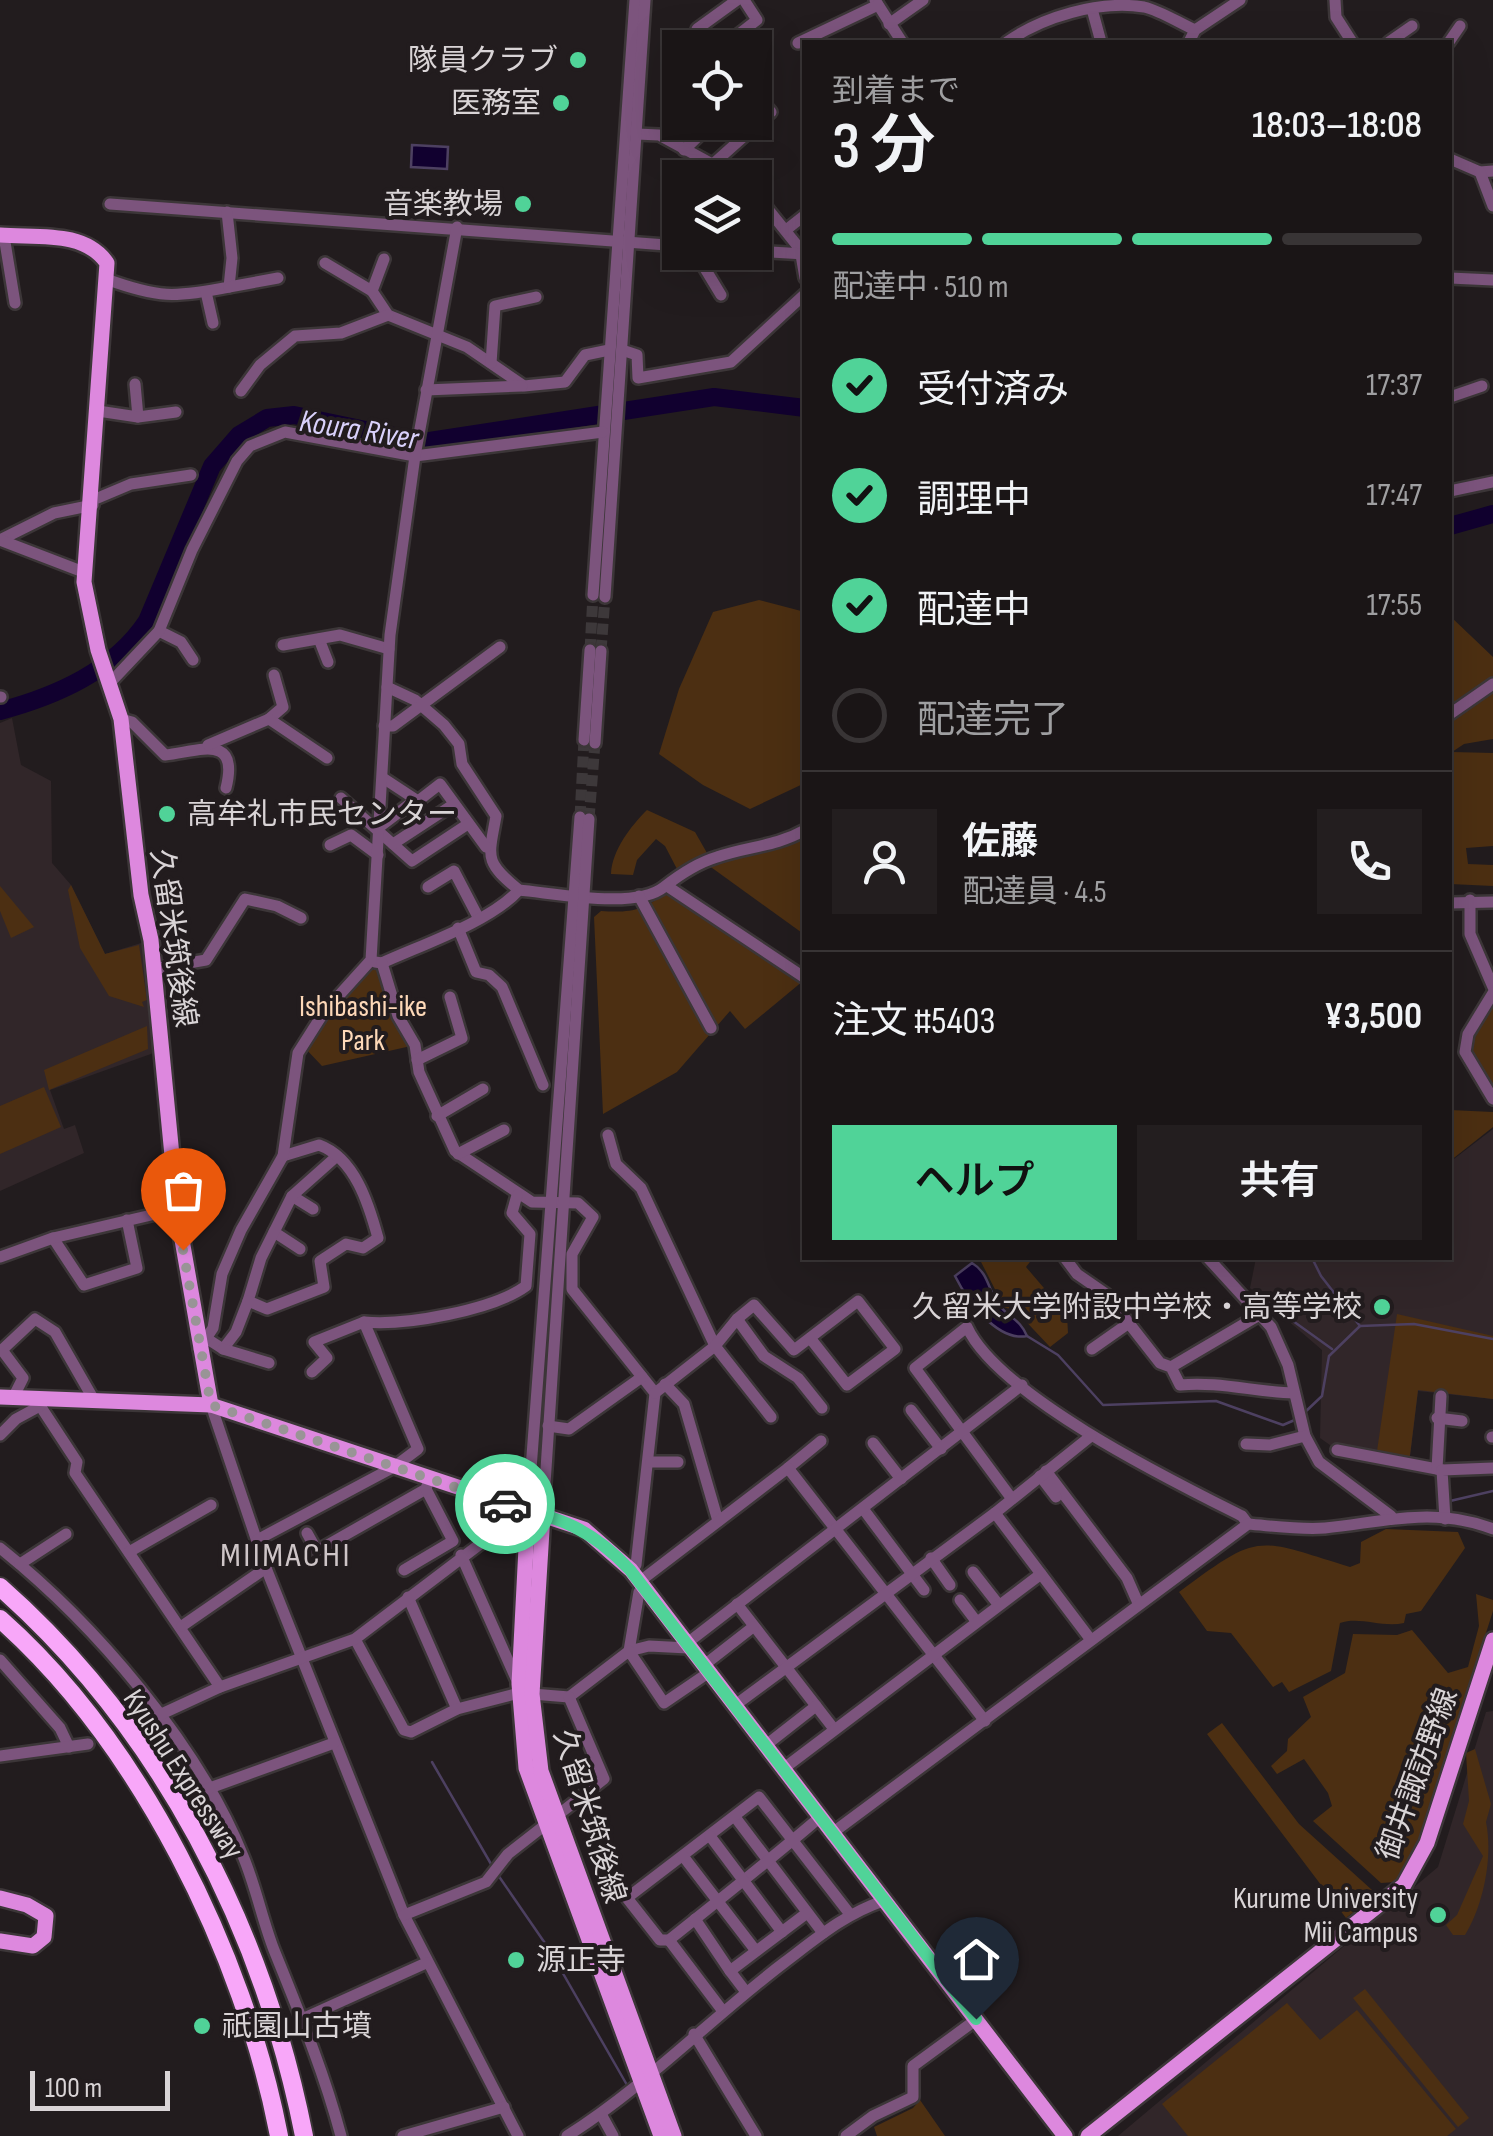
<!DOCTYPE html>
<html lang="ja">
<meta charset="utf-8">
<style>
:root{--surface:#1a1516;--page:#231e1f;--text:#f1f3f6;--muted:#9f9fa1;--line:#383435;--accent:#50d398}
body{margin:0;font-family:"Sofia Sans Condensed","Noto Sans JP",sans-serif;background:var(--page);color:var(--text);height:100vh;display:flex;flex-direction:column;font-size:38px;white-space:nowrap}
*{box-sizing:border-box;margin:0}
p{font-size:32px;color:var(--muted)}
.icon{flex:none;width:55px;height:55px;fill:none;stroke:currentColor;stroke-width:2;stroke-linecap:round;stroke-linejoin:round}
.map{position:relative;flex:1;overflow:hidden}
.panel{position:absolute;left:802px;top:40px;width:650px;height:1220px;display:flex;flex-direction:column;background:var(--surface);border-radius:0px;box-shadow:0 10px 40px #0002,0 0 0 2px var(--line)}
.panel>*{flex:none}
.fabs{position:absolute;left:662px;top:30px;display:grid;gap:20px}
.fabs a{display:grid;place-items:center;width:110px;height:110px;border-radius:0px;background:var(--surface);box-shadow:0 10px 40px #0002,0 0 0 2px var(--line);font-size:50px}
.scale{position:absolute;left:30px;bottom:25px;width:140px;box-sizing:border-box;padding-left:10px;border:5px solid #d9d4d6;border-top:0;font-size:28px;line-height:35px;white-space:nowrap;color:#d9d4d6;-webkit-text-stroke:8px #221c1e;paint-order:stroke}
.pin{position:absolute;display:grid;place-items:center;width:85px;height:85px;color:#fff;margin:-102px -42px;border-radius:50% 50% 50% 0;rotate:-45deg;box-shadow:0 0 10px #0007}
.pin .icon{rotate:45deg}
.courier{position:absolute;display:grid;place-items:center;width:100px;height:100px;margin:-50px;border:8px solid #50d398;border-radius:50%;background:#fff;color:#222;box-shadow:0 2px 12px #0007}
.head em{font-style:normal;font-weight:600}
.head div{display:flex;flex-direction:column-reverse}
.head{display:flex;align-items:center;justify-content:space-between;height:170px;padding:0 30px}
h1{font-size:65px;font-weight:600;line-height:75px}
.bar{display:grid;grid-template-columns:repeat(4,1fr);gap:15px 10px;align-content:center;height:120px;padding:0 30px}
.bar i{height:12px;border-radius:8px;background:var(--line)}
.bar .current{background:var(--accent)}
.bar p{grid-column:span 4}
.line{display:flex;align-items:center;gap:25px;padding:0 30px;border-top:2px solid var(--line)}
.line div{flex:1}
.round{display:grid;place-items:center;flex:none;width:105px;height:105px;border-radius:0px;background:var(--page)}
ol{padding:0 30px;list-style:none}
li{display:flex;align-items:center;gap:30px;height:110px}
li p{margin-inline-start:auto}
li .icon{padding:10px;border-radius:50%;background:var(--accent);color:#111;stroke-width:4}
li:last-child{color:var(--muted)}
li i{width:55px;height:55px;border:5px solid var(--line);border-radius:50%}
.cta{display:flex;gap:20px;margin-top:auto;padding:20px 30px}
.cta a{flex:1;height:115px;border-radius:0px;background:var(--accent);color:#111;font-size:40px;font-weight:600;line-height:115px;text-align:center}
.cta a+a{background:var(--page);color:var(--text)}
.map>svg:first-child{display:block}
</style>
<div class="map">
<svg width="1493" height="2136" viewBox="0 0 1493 2136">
<rect width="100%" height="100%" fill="#221c1e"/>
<!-- built -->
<g fill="#312629">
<path d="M12,718L21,765L51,781L52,863L71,885L105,954L151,940L162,1050L50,1090L64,1129L75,1125L84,1153L0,1191V723Z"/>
<path d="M1493,1129V1399L1418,1391L1409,1465L1337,1450L1320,1438L1322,1350L1250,1288L1256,1258H1450V1162Z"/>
<path d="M1493,1711V2136H1118L1438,1867L1486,1712Z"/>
</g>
<!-- green -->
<g fill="#4c2f12">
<path d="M759,600L805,612V783L750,809L703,785L659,754L679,689L713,612Z"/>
<path d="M1450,616L1493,657V739L1464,744L1452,752L1493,753V846L1466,848L1468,864L1493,865V886L1450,884Z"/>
<path d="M647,810L695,832L707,853L677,869L665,846L656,839L637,860L633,875L611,874C612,850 631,826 647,810Z"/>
<path d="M805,830V935L708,865Z"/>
<path d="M71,885L105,954L139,945L147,1000L142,1002L144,1007L109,996L80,948L68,890Z"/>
<path d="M0,886L34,927L11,938L0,911Z"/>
<path d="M666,892L795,967L803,981L745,1029L730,1011L677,1072L603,1114L594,917L601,911C629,913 644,911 666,892Z"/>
<path d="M368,970H378L394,1017L411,1046L322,1066L304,1047L326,1015Z"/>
<path d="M1493,993V1099L1465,1052Z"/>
<path d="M147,1026L148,1049L49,1090L44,1070Z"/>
<path d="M44,1087L61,1127L0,1154V1106Z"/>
<path d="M1450,1110L1493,1112V1127L1450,1161Z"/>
<path d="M979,1258H1033L1026,1267L1067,1315L1068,1333L1050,1347L1017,1312L1004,1307Z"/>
<path d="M1397,1314L1493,1336V1399L1418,1390L1409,1463L1376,1458Z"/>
<path d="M1386,1529L1458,1532L1465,1548L1421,1611L1406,1614L1404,1623C1382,1628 1360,1616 1340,1623L1331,1671L1289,1692L1282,1682L1273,1687L1231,1633L1207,1631L1179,1592C1261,1531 1255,1538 1350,1567L1360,1563L1361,1542Z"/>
<path d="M1476,1594L1493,1600V1611L1415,1855L1396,1882L1381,1883L1313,1821L1332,1806L1328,1793L1304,1759L1277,1774L1271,1766L1287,1751L1288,1739L1311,1717L1303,1697L1345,1673L1353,1634L1397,1635L1412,1630L1448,1673L1468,1667L1479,1626Z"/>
<path d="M1222,1723L1299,1824L1372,1890L1369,1900L1346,1918L1207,1734Z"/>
<path d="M1475,1749L1491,1804L1486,1822C1493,1856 1484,1904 1465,1935H1453L1446,1925L1457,1915L1483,1856L1463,1824L1469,1801L1466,1753Z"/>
<path d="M1365,1989L1469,2118L1458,2127L1353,1998Z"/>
<path d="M1287,2003L1320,2040L1357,2010L1456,2129L1447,2136H1188L1162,2104Z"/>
<path d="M920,2100L945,2136H877L874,2127L913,2108Z"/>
</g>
<!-- water -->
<g fill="#11002f" stroke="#4d4061" stroke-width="2.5">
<path d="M412,145L448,147L447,169L411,167Z"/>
<path d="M972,1263C989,1273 988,1291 999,1305C1009,1318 1020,1319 1027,1336C997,1342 967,1300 955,1276Z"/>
</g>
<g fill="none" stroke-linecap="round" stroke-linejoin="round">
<!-- stream -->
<g stroke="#4d4061" stroke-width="2.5">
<path d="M1312,1258L1321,1276L1360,1326L1414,1324L1493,1339"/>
<path d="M1268,1303L1332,1349"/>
<path d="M1027,1336L1058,1355L1103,1405L1216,1401L1283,1425L1297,1419"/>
<path d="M1303,1414L1322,1396L1329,1356L1360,1326"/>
<path d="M1450,1501L1493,1491"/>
<path d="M432,1762L491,1864"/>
<path d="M498,1875L549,1949L627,2085"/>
</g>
<!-- river -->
<g stroke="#11002f" stroke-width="18">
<path d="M1450,526L1493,514"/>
<path d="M0,711C56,696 114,671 147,621L212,466L239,435L267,418L294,415L423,442L714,397L805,408"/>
</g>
<!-- minor-tunnel -->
<g stroke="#3d383a" stroke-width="11" stroke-dasharray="11 5.5" stroke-linecap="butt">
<path d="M590,650L593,595"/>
<path d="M601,651L605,597"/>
<path d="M580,817L584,740"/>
<path d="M589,819L595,743"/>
</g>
<!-- minor casing -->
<g stroke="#3c3638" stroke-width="16">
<g id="minor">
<path d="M875,0L902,42"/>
<path d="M1335,0L1336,17L1352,42"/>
<path d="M1092,9L1101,42"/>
<path d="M889,24L923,0"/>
<path d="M1007,42C1042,17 1099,0 1144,7C1161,11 1179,23 1195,30"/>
<path d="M1189,42L1195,30L1240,0"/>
<path d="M1389,42L1412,26"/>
<path d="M1449,42L1460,26"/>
<path d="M798,43L878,5"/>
<path d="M712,48L697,29L737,0"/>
<path d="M721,48L757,20L744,0"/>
<path d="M637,134L659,135L738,178"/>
<path d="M684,150L713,122"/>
<path d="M1450,159L1480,172L1493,171"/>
<path d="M713,164L771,112L755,93"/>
<path d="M1480,172L1493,206"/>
<path d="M714,178L726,168"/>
<path d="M755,193L800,249L805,278"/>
<path d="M110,204L680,246"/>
<path d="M786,230L805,215"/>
<path d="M4,236L15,303"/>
<path d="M755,251L805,254"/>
<path d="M695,252L721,295"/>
<path d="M325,263L372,291L388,315L467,347L524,386L565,382L585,355L609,350"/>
<path d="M1450,278L1493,280"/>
<path d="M106,279C158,298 174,298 229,287L232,258L227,212"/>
<path d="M229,287L278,278"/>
<path d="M372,291L384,259"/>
<path d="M206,292L213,323"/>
<path d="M622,350L637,355L638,378L731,362L805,294"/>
<path d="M491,363L495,306L536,297"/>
<path d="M135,384L138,417"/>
<path d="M426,390L522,386"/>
<path d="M241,391L260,365L295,336L341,333L388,315"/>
<path d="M1450,397L1482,386"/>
<path d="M98,411L138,417L176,412"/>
<path d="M1450,491L1493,482"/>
<path d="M93,500L131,484L191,475"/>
<path d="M0,540L54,513L93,505"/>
<path d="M0,540L86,573"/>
<path d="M593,595L635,0"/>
<path d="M605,597L645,0"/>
<path d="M159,631L181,642L193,660"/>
<path d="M319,639L328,662"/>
<path d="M283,645L340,635L389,649"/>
<path d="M109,684L159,631L192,550L237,461L250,446L285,432L415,456L603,432"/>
<path d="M387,687L415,700L444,725L459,744L462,764L496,816C489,857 483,861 519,890C554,893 636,910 664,887C678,876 697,863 717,857C748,846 775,847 805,830"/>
<path d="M0,697H1"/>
<path d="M1450,714L1493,684"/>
<path d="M121,719L132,722L165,755C197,752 240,732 226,788"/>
<path d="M269,719L283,707L274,675"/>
<path d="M384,726H393L500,647"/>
<path d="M584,740L590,650"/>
<path d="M595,743L601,651"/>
<path d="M208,745L269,719L327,758"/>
<path d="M383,778L418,801L440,784L486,847"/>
<path d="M341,798L412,861L468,824"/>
<path d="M378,828L415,800"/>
<path d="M393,844L454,804"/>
<path d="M330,845L351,835L378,855"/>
<path d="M667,886L805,978"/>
<path d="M428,887L454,871L478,917"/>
<path d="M639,896L711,1028"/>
<path d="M1470,900V934L1493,987"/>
<path d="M1450,903L1493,902"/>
<path d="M458,928L476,972L489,975L502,987L543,1085"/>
<path d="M375,962L382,963C421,945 490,922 519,890"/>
<path d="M382,963L398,1016L415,1045L419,1072L455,1151L532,1202L578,1203L593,1217L572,1254V1289L655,1393L636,1565L631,1570"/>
<path d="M154,969L206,960L245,899L277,906L301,918"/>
<path d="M1493,993L1468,1034L1465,1052L1493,1099"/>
<path d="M417,1060L462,1038L450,997"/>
<path d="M437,1116L483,1089"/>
<path d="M608,1135L616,1164L641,1188L715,1346L655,1393"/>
<path d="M458,1154L504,1130"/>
<path d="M292,1196L313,1209"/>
<path d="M274,1232L300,1249"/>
<path d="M53,1238L84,1285L137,1268L127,1220"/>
<path d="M0,1257L53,1238L177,1209"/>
<path d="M1065,1258L1077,1274L1106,1294L1160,1363L1171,1367L1180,1385C1217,1381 1256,1392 1294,1393"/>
<path d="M1208,1258L1271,1327L1288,1365L1305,1436L1319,1462L1391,1516"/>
<path d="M248,1301L261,1258L292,1196L337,1156"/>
<path d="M737,1319L754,1305L794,1350L858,1301L895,1349L847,1385L810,1338"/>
<path d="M364,1322C405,1326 493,1310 526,1286L530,1234L512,1213L517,1195"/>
<path d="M206,1338L223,1349L236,1332L248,1301L267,1309L324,1287L320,1261L346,1244L363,1248L378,1238C369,1205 355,1158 319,1145L283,1156"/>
<path d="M199,1349L213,1328L222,1274L241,1230L283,1156L298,1053L324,1012L371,960L390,635L415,456L457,227"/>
<path d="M223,1349L269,1363"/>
<path d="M1092,1349L1129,1323"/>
<path d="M1171,1367L1261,1314"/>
<path d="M665,1384L684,1404L718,1521"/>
<path d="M13,1398L23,1378L2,1350L35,1319L55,1332L94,1400"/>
<path d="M35,1398L77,1462L75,1473L220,1687"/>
<path d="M211,1405L266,1568L404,1915L518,2136"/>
<path d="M911,1410L941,1449"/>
<path d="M771,1417L715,1346L737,1319L764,1356L798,1378L822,1408"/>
<path d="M1437,1418L1462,1421"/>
<path d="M548,1426L569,1429L642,1377"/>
<path d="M0,1435L16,1419L40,1406"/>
<path d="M1492,1437H1493"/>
<path d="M873,1443L901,1479"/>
<path d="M1246,1444L1270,1445L1305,1436"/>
<path d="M1337,1450L1442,1470"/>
<path d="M651,1462H678"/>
<path d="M788,1468L821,1441"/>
<path d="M1437,1469L1441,1396"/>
<path d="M1046,1471L1127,1578L1138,1603"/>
<path d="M1040,1476L1056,1497"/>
<path d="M1012,1499L915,1368L967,1327C999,1396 1172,1481 1242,1516L1248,1524"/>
<path d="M528,1509L580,817"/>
<path d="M864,1510L924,1590"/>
<path d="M995,1513L1091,1436"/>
<path d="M543,1514L589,819"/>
<path d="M1445,1519L1442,1470L1493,1468"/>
<path d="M307,1533L317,1551L426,1489L429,1479"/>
<path d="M257,1540L394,1467L418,1449L364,1322L314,1342L327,1358L312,1372"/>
<path d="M0,1548C94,1623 198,1744 243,1856C256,1887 262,1919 274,1950C299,2012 324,2072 341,2136"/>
<path d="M129,1552L211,1505"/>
<path d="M461,1555L518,1683"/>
<path d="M931,1558L950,1585"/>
<path d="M20,1564L66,1534"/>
<path d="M404,1570L453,1541L426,1489"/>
<path d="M973,1572L998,1604"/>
<path d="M639,1582L788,1468L985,1721"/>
<path d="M644,1588L639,1592L629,1651L649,1646L688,1648"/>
<path d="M408,1597L457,1709"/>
<path d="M960,1600L976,1621"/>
<path d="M737,1604L834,1729"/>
<path d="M182,1626L266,1568"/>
<path d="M355,1639L404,1730L411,1732L457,1709L519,1693"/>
<path d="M686,1644L1022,1385"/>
<path d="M0,1660L60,1728L69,1747"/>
<path d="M703,1666L753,1627"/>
<path d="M532,1694L569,1697L629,1651L664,1703L708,1673"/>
<path d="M734,1706L995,1513L1091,1640"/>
<path d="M142,1723L220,1687L355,1639L492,1535L474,1506L475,1496"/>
<path d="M765,1746L816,1706"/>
<path d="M0,1756L88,1744"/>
<path d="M783,1769L1041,1574"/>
<path d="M207,1789L334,1743"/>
<path d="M735,1817L823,1933"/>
<path d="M819,1818C770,1860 719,1900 669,1940H660L627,1898L759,1797L849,1913"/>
<path d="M831,1834L1248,1524C1273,1526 1300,1530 1325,1528C1384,1522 1434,1506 1493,1529"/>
<path d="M710,1836L782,1932"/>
<path d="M683,1856L756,1951"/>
<path d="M404,1915L486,1882L508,1854L604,1779L569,1697"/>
<path d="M695,1919L730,1971"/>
<path d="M669,1940L722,2010"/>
<path d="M746,1992L730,1971L807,1913"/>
<path d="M302,2019L426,1963"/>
<path d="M694,2034L756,2136"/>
<path d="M601,2114L613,2136"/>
<path d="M403,2136L504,2107"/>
<path d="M567,2136C646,2086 711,2018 785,1962C818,1937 845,1914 883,1901"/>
<path d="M846,2136L873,2116L913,2097V2066L977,2019"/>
</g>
</g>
<!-- major casing -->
<g stroke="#3c3638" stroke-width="20">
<g id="major">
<path d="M0,235C37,238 84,230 107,263L84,582L98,650L121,719L141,895L151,940L178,1217L211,1405"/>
<path d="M0,1397L211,1405L584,1529L631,1570L1065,2136"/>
<path d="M528,1509L519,1684L526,1768L661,2136"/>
<path d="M543,1514L532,1694L541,1771L674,2136"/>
<path d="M0,1898L27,1905L46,1916L44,1937L33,1946L0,1941"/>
<path d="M1088,2136L1404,1885L1427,1843L1493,1640"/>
</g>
</g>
<!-- highway casing -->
<g stroke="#3c3638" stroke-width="22">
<g id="highway">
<path d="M0,1587C161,1729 263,1928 304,2136"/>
<path d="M0,1619C140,1743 244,1953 279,2136"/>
</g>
</g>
<!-- minor -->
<use href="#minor" stroke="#7c547d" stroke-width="11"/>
<!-- major -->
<use href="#major" stroke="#dd88de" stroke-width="15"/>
<!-- highway -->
<use href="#highway" stroke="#f8a7f9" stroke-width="18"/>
</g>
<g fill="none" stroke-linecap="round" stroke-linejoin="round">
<!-- done -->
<path stroke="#999496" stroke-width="10" stroke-dasharray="0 18" d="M183,1250L211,1405L505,1504"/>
<!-- route -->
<path stroke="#50d398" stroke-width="12" d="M505,1504C560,1518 591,1528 630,1570L976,2019"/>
</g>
<!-- markers -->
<g fill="#50d398" stroke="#221c1e" stroke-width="4">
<circle cx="578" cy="60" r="10"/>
<circle cx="561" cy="103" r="10"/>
<circle cx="523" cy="204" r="10"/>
<circle cx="167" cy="814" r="10"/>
<circle cx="1382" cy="1307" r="10"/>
<circle cx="1438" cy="1915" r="10"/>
<circle cx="516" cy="1960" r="10"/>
<circle cx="202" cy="2026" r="10"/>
</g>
<g text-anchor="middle" stroke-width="8" stroke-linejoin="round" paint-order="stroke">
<!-- poi labels -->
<g font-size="30" fill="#d9d4d6" stroke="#221c1e" text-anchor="end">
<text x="558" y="70">隊員クラブ</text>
<text x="541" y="113">医務室</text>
<text x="503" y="214">音楽教場</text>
<text x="187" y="824" text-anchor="start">高牟礼市民センター</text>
<text x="1362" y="1317">久留米大学附設中学校・高等学校</text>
<text x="1418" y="1908">Kurume University<tspan x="1418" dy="34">Mii Campus</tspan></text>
<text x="536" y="1970" text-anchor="start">源正寺</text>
<text x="222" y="2036" text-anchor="start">祇園山古墳</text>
</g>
<!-- street labels -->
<g font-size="30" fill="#d9d4d6" stroke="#221c1e">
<text transform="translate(174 938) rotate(82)" y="10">久留米筑後線</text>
<text transform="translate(184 1774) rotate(57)" y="10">Kyushu Expressway</text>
<text transform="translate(1417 1774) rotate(-70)" y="10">御井諏訪野線</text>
<text transform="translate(590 1816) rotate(73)" y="10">久留米筑後線</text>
</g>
<!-- park labels -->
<g font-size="30" fill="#fdd8b8" stroke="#221c1e">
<text x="363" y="1016">Ishibashi-ike<tspan x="363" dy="34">Park</tspan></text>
</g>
<!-- water labels -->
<g font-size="32" font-style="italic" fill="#d9d1fb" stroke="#221c1e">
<text transform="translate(359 429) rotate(9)" y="11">Koura River</text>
</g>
<!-- quarter labels -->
<g font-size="35" letter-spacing="2.5" fill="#cec5c7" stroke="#221c1e">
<text x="286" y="1566">MIIMACHI</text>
</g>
</g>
</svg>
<div class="fabs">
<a><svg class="icon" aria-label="locate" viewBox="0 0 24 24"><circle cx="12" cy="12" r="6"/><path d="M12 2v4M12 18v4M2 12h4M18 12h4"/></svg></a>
<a><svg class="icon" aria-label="layers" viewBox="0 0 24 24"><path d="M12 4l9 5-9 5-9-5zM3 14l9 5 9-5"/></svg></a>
</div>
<div class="scale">100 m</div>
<div class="pin" style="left:183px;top:1250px;background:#ea580c"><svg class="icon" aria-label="bag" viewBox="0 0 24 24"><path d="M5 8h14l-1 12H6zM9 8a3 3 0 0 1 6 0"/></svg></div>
<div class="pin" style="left:976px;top:2019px;background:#1f2937"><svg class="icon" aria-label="home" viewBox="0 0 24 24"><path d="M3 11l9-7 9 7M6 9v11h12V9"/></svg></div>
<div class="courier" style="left:505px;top:1504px"><svg class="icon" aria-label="car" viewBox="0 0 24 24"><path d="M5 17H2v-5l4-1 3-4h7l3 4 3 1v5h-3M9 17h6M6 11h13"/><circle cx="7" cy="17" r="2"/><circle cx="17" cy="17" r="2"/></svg></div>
<section class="panel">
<div class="head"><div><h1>3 分</h1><p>到着まで</p></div><em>18:03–18:08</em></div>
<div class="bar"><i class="current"></i><i class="current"></i><i class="current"></i><i></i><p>配達中 · 510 m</p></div>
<ol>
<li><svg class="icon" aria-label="check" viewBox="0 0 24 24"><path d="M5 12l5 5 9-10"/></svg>受付済み<p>17:37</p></li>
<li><svg class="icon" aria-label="check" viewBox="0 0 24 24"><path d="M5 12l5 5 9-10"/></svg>調理中<p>17:47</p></li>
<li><svg class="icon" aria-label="check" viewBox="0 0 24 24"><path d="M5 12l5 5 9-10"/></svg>配達中<p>17:55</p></li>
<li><i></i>配達完了</li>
</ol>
<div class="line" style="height:180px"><a class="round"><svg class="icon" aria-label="person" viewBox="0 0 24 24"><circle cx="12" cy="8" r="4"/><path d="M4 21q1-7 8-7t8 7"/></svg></a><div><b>佐藤</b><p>配達員 · 4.5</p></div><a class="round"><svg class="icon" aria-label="phone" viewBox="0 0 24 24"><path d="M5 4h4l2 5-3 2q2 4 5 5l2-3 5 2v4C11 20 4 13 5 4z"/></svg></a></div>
<div class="line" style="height:130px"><div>注文 #5403</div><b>¥3,500</b></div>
<div class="cta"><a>ヘルプ</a><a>共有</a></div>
</section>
</div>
